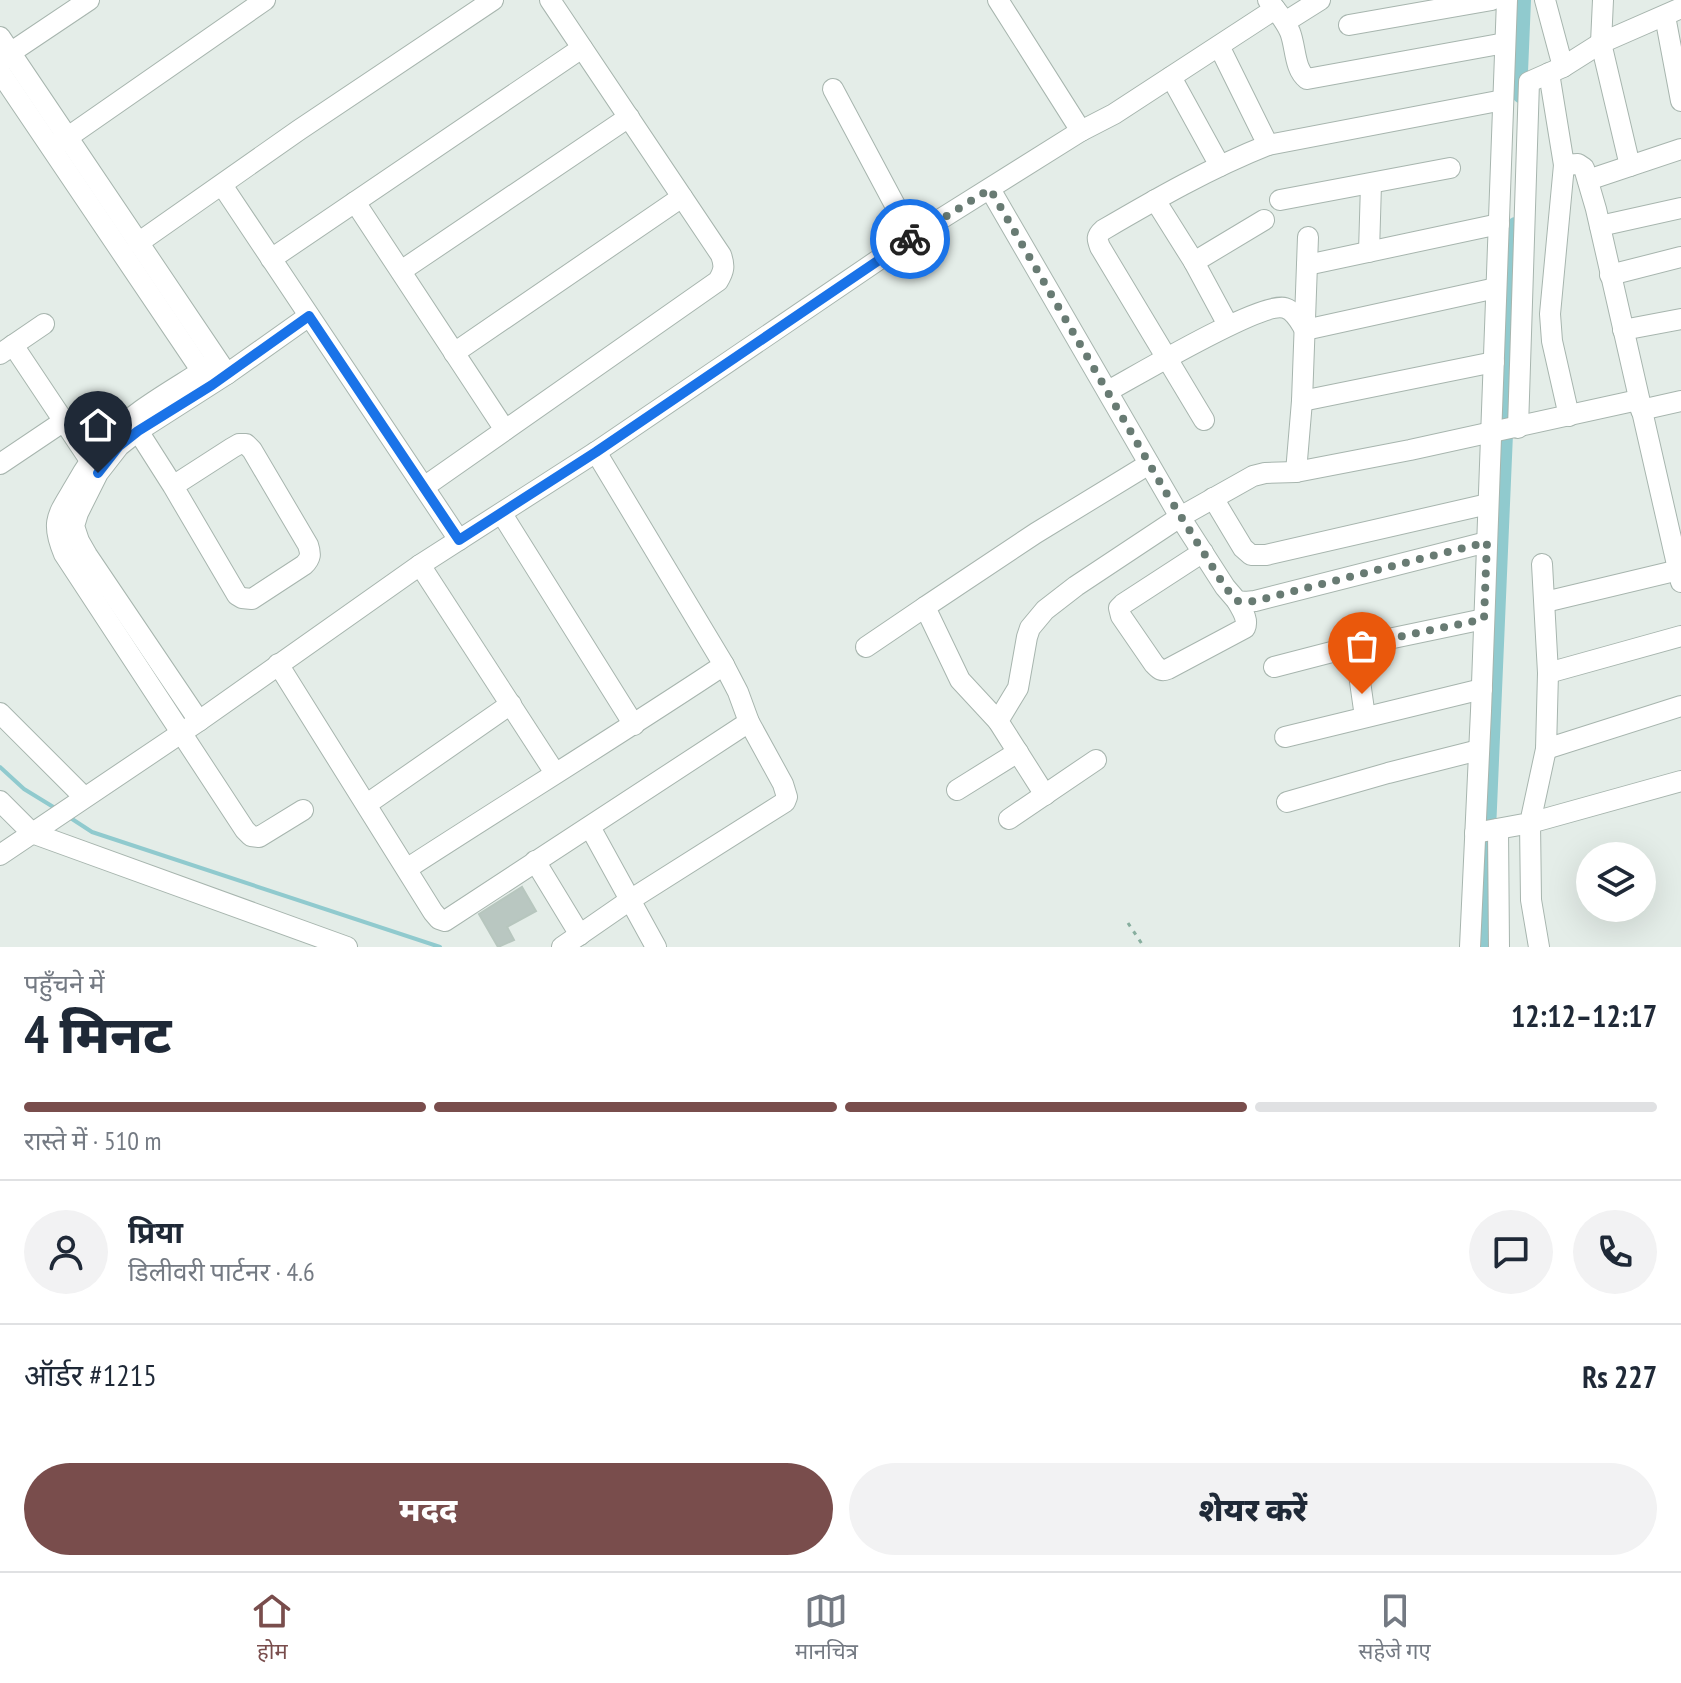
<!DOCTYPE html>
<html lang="hi">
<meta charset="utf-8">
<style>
:root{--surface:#fff;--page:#f2f2f3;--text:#1f2937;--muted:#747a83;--line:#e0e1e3;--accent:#794d4c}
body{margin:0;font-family:"PT Sans Narrow","Noto Sans Devanagari",sans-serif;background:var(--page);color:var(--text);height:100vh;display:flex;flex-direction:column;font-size:30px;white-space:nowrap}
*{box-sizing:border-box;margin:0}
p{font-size:26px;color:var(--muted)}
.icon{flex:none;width:44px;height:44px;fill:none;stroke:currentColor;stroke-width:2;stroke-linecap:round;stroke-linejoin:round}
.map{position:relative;height:947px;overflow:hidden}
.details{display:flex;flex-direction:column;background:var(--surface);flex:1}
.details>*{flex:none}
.fabs{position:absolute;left:1576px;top:842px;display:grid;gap:16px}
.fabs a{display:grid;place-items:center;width:80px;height:80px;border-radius:50%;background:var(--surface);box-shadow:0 8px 32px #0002;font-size:40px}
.pin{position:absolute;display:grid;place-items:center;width:68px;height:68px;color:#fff;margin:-82px -34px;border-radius:50% 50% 50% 0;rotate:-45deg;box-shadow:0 0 8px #0007}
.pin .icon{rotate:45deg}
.courier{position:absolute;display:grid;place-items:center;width:80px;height:80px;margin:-40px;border:6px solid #1a73e8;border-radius:50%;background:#fff;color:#222;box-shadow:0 2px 10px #0007}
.head em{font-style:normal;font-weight:800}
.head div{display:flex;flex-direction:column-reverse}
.head{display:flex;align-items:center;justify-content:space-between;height:136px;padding:0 24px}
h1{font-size:52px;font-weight:800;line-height:60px}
.bar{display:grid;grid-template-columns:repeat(4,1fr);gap:12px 8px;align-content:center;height:96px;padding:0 24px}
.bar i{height:10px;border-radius:6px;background:var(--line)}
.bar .selected{background:var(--accent)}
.bar p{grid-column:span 4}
.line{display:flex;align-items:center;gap:20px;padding:0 24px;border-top:2px solid var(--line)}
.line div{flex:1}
.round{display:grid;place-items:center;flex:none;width:84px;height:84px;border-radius:42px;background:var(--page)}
.button{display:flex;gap:16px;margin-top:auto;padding:16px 24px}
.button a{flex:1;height:92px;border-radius:48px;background:var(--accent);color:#fff;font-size:32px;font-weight:800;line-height:92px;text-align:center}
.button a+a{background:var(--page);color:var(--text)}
.tab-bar{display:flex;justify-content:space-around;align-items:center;height:112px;border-top:2px solid var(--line);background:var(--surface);font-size:22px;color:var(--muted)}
.tab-bar a{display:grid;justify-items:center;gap:4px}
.tab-bar .selected{color:var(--accent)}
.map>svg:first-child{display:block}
</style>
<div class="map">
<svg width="1681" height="947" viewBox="0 0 1681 947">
<rect width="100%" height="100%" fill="#e4ede8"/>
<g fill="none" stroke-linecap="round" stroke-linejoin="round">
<!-- stream -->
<g stroke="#90cace" stroke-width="4">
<path d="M0,767L24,789L55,808"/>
<path d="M69,817L92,832L440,947"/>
</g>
<!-- canal -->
<g stroke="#90cace" stroke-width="14">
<path d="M1520,96L1524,0"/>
<path d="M1484,947L1515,224"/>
</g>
</g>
<!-- building -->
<path fill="#b9c7c1" stroke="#b7c6be" stroke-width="2" d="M522,887L536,911L507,927L514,940L498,947L479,914Z"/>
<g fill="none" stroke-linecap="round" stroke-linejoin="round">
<!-- minor casing -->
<g stroke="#a7b5ae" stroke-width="22">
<g id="minor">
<path d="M998,0L1081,131"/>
<path d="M1268,0C1276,10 1285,20 1290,32C1296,47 1294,69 1307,79L1505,43"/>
<path d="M1545,0L1563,67"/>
<path d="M1603,0L1601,43L1630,166"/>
<path d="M1665,16L1681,101"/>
<path d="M1285,22L1320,0"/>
<path d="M1349,25L1492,0"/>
<path d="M0,37L227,374L138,431L119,446L98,473L78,513L74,526L79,541L87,555L199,721"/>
<path d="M0,62L10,53L89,0"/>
<path d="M0,72L209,382"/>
<path d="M1549,73L1564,165L1578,164L1584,168L1596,209L1681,582"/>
<path d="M1171,77L1220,166"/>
<path d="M833,89L912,237"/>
<path d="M58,144L265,0"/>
<path d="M1268,145L1503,100"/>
<path d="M1564,165L1550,314L1552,341L1569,416"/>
<path d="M1588,180L1681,149"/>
<path d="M222,185L459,540"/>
<path d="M990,189L1180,517L1225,587L1237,601L1245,602L1255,601L1487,542"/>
<path d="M1155,200L1194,262L1228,325"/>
<path d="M1280,200L1450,168"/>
<path d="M355,202L505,430"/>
<path d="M1600,226L1681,208"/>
<path d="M138,243L299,130L493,0"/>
<path d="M1369,252L1371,184"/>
<path d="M271,259L582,48"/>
<path d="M1194,262L1264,220"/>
<path d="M1307,265L1499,224"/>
<path d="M401,271L629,117"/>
<path d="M1610,275L1681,257"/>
<path d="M1623,330L1681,319"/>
<path d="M13,345L97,471"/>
<path d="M454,353L682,197"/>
<path d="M0,354L44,324"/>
<path d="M217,361C181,386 136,408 107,440C94,454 84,470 75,486C58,515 50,521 64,554L245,830L251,836L259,837L303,810"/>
<path d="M227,374L309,316"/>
<path d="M1108,391C1136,376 1261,301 1285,308C1295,311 1300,322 1305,330L1496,288"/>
<path d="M1302,401L1494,362"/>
<path d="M1641,410L1681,401"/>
<path d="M1204,420L1100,247C1097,239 1096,236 1103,230C1156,199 1210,168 1268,145L1219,46"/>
<path d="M1518,428L1529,82L1563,67L1601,43L1681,8"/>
<path d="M138,431L173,486L237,595L242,598L252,599L304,565C311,558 311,554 308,545L252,450L246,444H239L232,448L173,486"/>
<path d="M0,464L64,421"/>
<path d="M1296,472L1302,401L1308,237"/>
<path d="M424,487L718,281C724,271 725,266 721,255L550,0"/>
<path d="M1213,498L1243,548L1251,555H1266L1488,504"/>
<path d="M502,514L634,725"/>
<path d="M1203,552L1123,604L1119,608L1121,616L1154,664C1159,669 1161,672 1168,669L1245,628C1249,619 1241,609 1237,601"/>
<path d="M1542,564L1548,673L1546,749L1681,706"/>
<path d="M420,565L555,773"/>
<path d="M1545,602L1679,570"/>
<path d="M1355,646L1365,717"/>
<path d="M866,647L925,607"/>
<path d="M278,664L433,912L439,919L445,921L749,722"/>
<path d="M1274,667L1355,646L1484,619"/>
<path d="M1548,673L1681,636"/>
<path d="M0,713L84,797"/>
<path d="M998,721L960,680L925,607L1036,533L1149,464"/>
<path d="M1285,737L1482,689"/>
<path d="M957,790L1018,752"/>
<path d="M1045,795L998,721L1018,688L1027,637L1030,628L1045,610L1076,586L1180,517L1253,476L1265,473L1296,472L1410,450L1638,400"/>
<path d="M0,801L32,833L347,947"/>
<path d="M1287,802L1388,773L1479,750"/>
<path d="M367,804L511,704"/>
<path d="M1009,819L1096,760"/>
<path d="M590,827L656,947"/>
<path d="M1498,829L1499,947"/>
<path d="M1475,833L1530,823L1546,749"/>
<path d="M0,855L199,721L420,565L596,452L912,237L1081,131L1114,114L1275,9"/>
<path d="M535,861L580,935"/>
<path d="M408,868C513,800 620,734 724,665L596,452"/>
<path d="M562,947L630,900L785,802L787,797L783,784L749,722L738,692L724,665"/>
<path d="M1470,947L1481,711L1507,0"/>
<path d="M1539,947L1531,900L1530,823L1681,781"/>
</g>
</g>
<!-- path -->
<path stroke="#87ae9e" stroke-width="3" stroke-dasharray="4 6" stroke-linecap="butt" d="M1128,923L1144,947"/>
<!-- minor -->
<use href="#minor" stroke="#fff" stroke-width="20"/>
</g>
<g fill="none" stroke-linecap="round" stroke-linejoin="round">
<!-- done -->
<path stroke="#687b73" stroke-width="8" stroke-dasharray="0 14.4" d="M910,239L990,189L1165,491L1225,587L1237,601L1245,602L1255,601L1487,542L1484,619L1355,646L1362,694"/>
<!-- route -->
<path stroke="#1a73e8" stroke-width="10" d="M98,473L119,446L138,431L212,385L309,316L459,540L596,452L910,239"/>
</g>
</svg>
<div class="fabs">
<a><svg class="icon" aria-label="layers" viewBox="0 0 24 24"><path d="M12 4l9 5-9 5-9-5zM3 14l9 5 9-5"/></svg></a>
</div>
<div class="pin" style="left:1362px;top:694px;background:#ea580c"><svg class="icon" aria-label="bag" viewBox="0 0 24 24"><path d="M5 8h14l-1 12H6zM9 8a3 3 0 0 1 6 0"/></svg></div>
<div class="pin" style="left:98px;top:473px;background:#1f2937"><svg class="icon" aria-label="home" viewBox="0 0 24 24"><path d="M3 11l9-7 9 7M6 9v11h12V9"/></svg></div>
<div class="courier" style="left:910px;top:239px"><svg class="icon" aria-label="bike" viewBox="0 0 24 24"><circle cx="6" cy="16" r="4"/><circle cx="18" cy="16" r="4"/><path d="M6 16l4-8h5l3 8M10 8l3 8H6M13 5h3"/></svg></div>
</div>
<section class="details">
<div class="head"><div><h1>4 मिनट</h1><p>पहुँचने में</p></div><em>12:12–12:17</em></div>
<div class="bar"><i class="selected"></i><i class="selected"></i><i class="selected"></i><i></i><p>रास्ते में · 510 m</p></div>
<div class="line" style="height:144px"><a class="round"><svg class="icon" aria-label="person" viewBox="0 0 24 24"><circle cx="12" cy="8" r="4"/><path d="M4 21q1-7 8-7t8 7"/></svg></a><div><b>प्रिया</b><p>डिलीवरी पार्टनर · 4.6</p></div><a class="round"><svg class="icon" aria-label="chat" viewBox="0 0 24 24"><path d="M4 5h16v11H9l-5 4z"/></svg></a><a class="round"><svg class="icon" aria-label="phone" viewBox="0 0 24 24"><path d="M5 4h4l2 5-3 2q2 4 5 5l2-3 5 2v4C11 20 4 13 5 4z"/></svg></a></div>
<div class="line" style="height:104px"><div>ऑर्डर #1215</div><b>Rs 227</b></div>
<div class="button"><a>मदद</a><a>शेयर करें</a></div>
</section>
<nav class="tab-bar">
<a class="selected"><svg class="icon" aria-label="home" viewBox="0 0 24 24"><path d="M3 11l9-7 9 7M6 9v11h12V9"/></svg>होम</a>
<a><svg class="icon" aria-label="map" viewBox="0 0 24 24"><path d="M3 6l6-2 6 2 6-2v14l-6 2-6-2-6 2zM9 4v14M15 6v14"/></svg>मानचित्र</a>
<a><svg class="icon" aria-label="saved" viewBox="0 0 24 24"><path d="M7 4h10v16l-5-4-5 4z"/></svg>सहेजे गए</a>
</nav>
